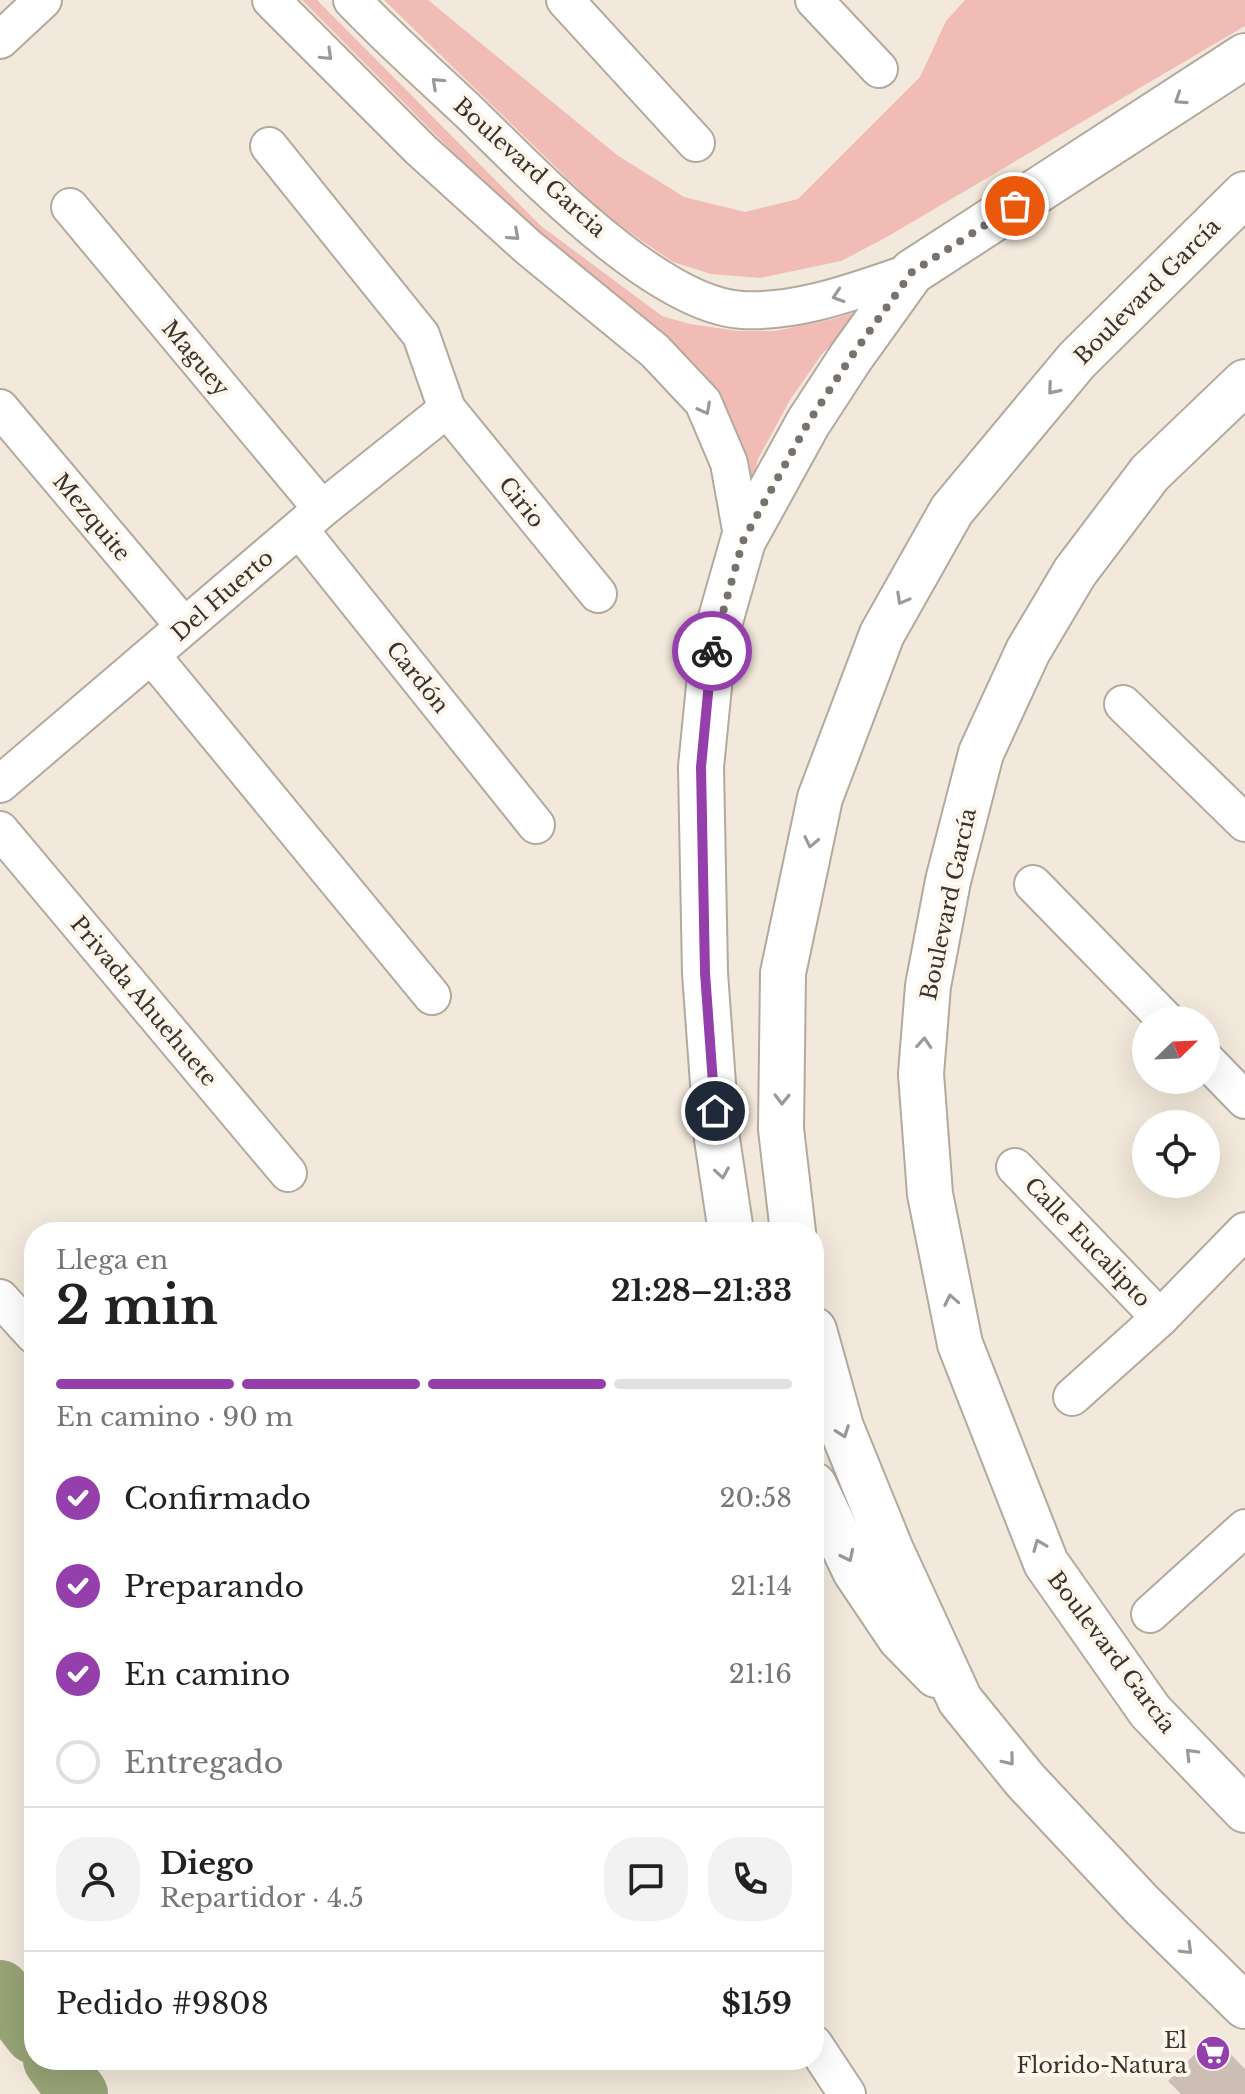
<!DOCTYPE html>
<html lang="es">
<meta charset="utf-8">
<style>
:root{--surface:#fff;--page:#f2f2f2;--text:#222;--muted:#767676;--line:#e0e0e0;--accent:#953fac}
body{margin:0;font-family:"Libre Baskerville",serif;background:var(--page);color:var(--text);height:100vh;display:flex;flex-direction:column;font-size:30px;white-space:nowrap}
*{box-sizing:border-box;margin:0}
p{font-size:26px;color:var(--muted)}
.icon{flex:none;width:44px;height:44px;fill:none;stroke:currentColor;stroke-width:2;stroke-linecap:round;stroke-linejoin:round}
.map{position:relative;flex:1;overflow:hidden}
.details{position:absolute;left:24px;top:1222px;width:800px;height:848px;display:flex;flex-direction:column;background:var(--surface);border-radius:32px;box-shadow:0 8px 32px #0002}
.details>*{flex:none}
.needle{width:52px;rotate:67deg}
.fabs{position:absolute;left:1132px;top:1006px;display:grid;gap:16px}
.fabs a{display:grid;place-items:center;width:88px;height:88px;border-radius:50%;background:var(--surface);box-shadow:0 8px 32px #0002;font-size:40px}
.pin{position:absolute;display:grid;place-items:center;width:68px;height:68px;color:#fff;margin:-34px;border:4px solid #fff;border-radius:50%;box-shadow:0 2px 8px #0007}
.courier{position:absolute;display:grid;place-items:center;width:80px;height:80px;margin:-40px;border:6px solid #953fac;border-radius:50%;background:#fff;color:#222;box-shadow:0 2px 10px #0007}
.summary em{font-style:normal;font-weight:700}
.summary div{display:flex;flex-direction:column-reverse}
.summary{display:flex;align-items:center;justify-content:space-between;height:136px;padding:0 32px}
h1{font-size:52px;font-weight:700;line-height:60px}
.bar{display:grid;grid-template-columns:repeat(4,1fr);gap:12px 8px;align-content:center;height:96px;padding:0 32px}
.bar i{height:10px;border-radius:6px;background:var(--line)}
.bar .on{background:var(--accent)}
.bar p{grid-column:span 4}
.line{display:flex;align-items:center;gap:20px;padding:0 32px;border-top:2px solid var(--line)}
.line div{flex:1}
.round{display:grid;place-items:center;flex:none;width:84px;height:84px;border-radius:32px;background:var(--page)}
ol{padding:0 32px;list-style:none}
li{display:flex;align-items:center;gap:24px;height:88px}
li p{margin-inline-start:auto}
li .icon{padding:8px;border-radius:50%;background:var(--accent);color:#fff;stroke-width:4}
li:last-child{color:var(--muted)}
li i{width:44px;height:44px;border:4px solid var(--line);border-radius:50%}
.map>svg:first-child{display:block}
</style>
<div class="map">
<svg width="1245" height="2094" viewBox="0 0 1245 2094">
<rect width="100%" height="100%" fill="#f2e8db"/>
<!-- green -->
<g fill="#f1bcb5">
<path d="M302,0H317L541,226L662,316L690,324L738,331H775L829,320L866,309L822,354L790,400L758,459L748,501L731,420L722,398L701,370L653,327L534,234Z"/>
<path d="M384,0H428L617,155L684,197L745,212L798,199L920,77L946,21L965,0H1245V26L885,238L841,261L760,278L711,274L673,262L607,217Z"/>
</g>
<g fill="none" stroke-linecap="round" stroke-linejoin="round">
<!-- river -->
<g stroke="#98a376" stroke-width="60">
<path d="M0,1990L34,2034"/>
<path d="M53,2060L78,2094"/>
</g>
</g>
<!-- building -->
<path fill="#ccbdb5" d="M1213,2036L1245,2069V2094H1181L1168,2081Z"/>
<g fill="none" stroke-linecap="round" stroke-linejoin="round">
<!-- minor casing -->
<g stroke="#b3a99d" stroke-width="40">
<g id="minor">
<path d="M271,0L421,150L528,247L655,351L703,402L729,463L743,541"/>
<path d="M352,0C390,40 431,76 470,113C531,172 656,305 742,310C801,313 857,290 912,272"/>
<path d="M565,0L696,143"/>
<path d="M814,0L879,69"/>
<path d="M0,40L43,0"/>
<path d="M269,146L421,335L447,409L598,594"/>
<path d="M70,207L322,509"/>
<path d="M0,408L184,626"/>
<path d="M299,529L536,825"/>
<path d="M152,656L432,996"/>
<path d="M1123,704L1245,823"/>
<path d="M0,784L322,509L447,409"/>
<path d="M0,830L288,1173"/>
<path d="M1033,884L1166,1020"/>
<path d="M1206,1060L1245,1100"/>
<path d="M1015,1167L1160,1318"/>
<path d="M0,1298L34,1335"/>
<path d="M1072,1397L1160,1318L1245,1231"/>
<path d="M1150,1614L1245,1528"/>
<path d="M814,2044L847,2094"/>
</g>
</g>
<!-- major casing -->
<g stroke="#b3a99d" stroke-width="48">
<g id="major">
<path d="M1245,382L1150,473L1075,572L1028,651L981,753L948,881L928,986L921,1074L930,1194L960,1344L1046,1563L1150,1711L1245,1810"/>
<path d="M731,1232L717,1139L705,973L701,767L713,646L743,541L808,423L851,357L912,272L1245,56"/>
<path d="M793,1232L781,1129L783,973L820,798L882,634L952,510L1077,360L1245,194"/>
<path d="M814,1330L841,1427L891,1550L960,1700L1025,1780L1142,1905L1245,2006"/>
<path d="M814,1485L855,1571L900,1638L936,1675"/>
</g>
</g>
<!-- minor -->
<use href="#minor" stroke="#fff" stroke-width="36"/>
<!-- major -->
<use href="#major" stroke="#fff" stroke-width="44"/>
</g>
<!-- one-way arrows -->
<defs><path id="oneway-chevron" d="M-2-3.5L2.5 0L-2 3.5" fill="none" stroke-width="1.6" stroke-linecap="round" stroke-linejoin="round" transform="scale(2)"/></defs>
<g stroke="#9b9997">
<use href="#oneway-chevron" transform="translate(327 55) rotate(44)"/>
<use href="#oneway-chevron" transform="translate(437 83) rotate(-137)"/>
<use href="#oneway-chevron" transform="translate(1180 99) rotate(147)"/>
<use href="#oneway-chevron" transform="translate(514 235) rotate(42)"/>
<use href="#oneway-chevron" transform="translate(838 296) rotate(162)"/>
<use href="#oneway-chevron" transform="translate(1053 389) rotate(130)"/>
<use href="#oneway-chevron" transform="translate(705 409) rotate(62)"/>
<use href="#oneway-chevron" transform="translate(902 599) rotate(119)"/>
<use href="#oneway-chevron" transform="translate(811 842) rotate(102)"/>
<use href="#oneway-chevron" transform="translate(924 1043) rotate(-86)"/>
<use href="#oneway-chevron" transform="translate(782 1099) rotate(91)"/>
<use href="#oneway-chevron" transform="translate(722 1173) rotate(81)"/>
<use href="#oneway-chevron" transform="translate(951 1300) rotate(-101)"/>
<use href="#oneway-chevron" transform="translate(843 1432) rotate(70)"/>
<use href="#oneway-chevron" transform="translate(1039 1545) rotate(-112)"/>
<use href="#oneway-chevron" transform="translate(848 1556) rotate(64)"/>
<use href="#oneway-chevron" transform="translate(1191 1754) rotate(-134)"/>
<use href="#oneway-chevron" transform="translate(1009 1760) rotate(51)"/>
<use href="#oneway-chevron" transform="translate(1187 1949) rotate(45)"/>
</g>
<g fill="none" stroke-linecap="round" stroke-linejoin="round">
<!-- done -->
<path stroke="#78726b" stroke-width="8" stroke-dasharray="0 14.4" d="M712,651L743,541L808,423L851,357L912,272L1015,206"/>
<!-- route -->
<path stroke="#953fac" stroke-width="10" d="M712,651L701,767L705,973L715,1111"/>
</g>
<!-- icons -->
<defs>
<g id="supermarket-disc" transform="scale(1.8)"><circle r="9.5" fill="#953fac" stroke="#fef5eb"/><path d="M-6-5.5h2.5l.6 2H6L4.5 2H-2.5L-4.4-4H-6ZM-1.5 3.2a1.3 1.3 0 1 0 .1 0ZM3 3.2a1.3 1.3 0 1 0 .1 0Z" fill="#fff"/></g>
</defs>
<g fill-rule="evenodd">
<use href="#supermarket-disc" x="1213" y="2053"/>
</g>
<g text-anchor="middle" stroke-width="8" stroke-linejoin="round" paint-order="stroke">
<!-- street labels -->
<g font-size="22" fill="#37332f" stroke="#fef5eb">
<text transform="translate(530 167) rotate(42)" y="8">Boulevard Garcia</text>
<text transform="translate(1147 291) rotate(-45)" y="8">Boulevard García</text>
<text transform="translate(196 358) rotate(50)" y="8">Maguey</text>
<text transform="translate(522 502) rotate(51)" y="8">Cirio</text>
<text transform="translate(92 517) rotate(50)" y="8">Mezquite</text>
<text transform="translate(222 595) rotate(-41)" y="8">Del Huerto</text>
<text transform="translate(418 677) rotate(51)" y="8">Cardón</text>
<text transform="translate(948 904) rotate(-78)" y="8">Boulevard García</text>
<text transform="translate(144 1001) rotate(50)" y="8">Privada Ahuehuete</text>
<text transform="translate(1088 1242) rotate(46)" y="8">Calle Eucalipto</text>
<text transform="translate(1112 1652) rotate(53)" y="8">Boulevard García</text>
</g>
<!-- poi labels -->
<g font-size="22" fill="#37332f" stroke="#fef5eb" text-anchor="end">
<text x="1187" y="2048">El<tspan x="1187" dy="25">Florido-Natura</tspan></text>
</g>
</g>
</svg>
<div class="fabs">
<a><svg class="needle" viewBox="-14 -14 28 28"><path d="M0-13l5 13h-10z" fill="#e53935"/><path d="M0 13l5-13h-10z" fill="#767676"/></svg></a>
<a><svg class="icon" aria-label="locate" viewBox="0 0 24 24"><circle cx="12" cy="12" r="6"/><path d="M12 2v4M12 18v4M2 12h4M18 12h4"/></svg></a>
</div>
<div class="pin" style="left:1015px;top:206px;background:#ea580c"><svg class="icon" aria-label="bag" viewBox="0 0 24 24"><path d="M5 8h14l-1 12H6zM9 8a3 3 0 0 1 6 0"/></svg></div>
<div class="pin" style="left:715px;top:1111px;background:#1f2937"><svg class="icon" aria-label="home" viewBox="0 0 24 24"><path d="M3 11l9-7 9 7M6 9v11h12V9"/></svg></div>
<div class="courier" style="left:712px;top:651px"><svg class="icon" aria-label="bike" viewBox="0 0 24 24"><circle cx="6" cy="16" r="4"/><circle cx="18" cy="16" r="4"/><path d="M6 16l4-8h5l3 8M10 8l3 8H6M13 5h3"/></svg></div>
<section class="details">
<div class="summary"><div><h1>2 min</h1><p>Llega en</p></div><em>21:28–21:33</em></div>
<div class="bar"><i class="on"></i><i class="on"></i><i class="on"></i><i></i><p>En camino · 90 m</p></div>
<ol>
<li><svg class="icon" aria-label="check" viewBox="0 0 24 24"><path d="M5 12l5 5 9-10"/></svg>Confirmado<p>20:58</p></li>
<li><svg class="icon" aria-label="check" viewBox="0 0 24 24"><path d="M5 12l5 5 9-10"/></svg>Preparando<p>21:14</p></li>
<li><svg class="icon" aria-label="check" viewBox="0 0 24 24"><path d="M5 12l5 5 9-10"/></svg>En camino<p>21:16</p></li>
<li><i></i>Entregado</li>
</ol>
<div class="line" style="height:144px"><a class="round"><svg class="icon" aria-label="person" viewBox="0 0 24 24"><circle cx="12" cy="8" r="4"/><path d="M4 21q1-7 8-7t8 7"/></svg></a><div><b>Diego</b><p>Repartidor · 4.5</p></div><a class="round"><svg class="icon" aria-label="chat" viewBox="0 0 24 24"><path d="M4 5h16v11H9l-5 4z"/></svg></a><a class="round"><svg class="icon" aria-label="phone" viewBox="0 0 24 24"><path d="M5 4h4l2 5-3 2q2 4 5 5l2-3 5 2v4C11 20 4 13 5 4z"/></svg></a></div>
<div class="line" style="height:104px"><div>Pedido #9808</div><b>$159</b></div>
</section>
</div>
